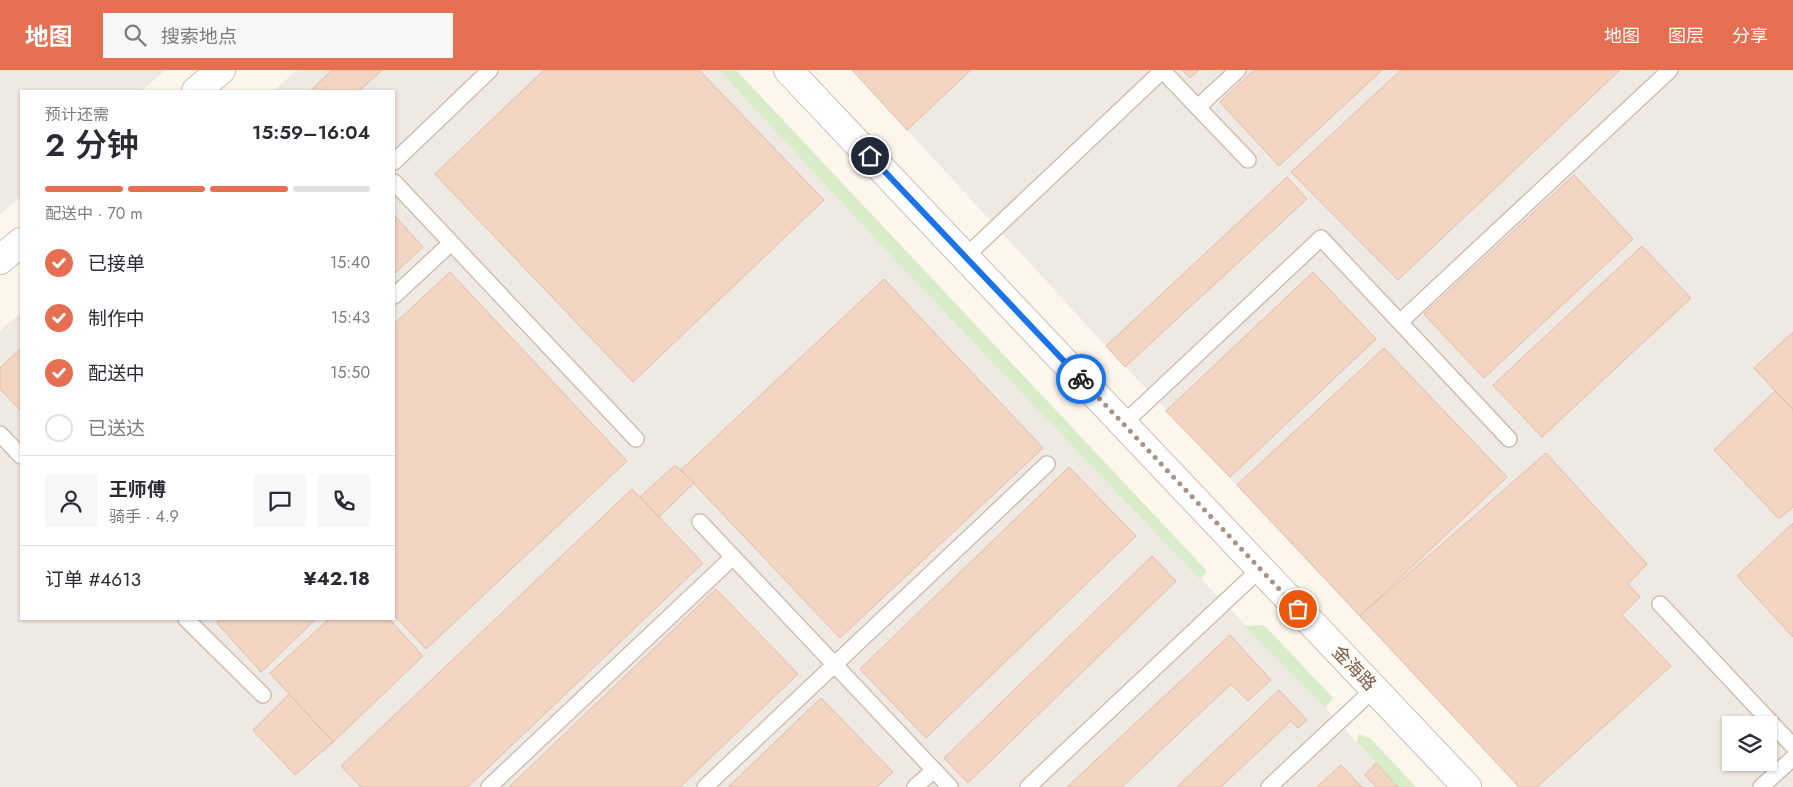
<!DOCTYPE html>
<html lang="zh">
<meta charset="utf-8">
<style>
:root{--surface:#fff;--page:#f7f7f7;--text:#2b2b33;--muted:#7c7c81;--line:#e1e1e2;--accent:#e76f51}
body{margin:0;font-family:Jost,"Noto Sans SC",sans-serif;background:var(--page);color:var(--text);height:100vh;display:flex;flex-direction:column;font-size:19px;white-space:nowrap}
*{box-sizing:border-box;margin:0}
p{font-size:16px;color:var(--muted)}
.icon{flex:none;width:28px;height:28px;fill:none;stroke:currentColor;stroke-width:2;stroke-linecap:round;stroke-linejoin:round}
.map{position:relative;flex:1;overflow:hidden}
.details{position:absolute;left:20px;top:20px;width:375px;height:530px;display:flex;flex-direction:column;background:var(--surface);border-radius:0px;box-shadow:0 1px 4px #0004}
.details>*{flex:none}
.tools{position:absolute;left:1722px;top:646px;display:grid;gap:10px}
.tools a{display:grid;place-items:center;width:55px;height:55px;border-radius:0px;background:var(--surface);box-shadow:0 1px 4px #0004;font-size:25px}
.pin{position:absolute;display:grid;place-items:center;width:42px;height:42px;color:#fff;margin:-21px;border:2px solid #fff;border-radius:50%;box-shadow:0 1px 5px #0007}
.courier{position:absolute;display:grid;place-items:center;width:50px;height:50px;margin:-25px;border:4px solid #1a73e8;border-radius:50%;background:#fff;color:#222;box-shadow:0 1px 6px #0007}
.headline em{font-style:normal;font-weight:600}
.headline div{display:flex;flex-direction:column-reverse}
.headline{display:flex;align-items:center;justify-content:space-between;height:85px;padding:0 25px}
h1{font-size:32px;font-weight:600;line-height:38px}
.bar{display:grid;grid-template-columns:repeat(4,1fr);gap:8px 5px;align-content:center;height:60px;padding:0 25px}
.bar i{height:6px;border-radius:4px;background:var(--line)}
.bar .active{background:var(--accent)}
.bar p{grid-column:span 4}
.line{display:flex;align-items:center;gap:12px;padding:0 25px;border-top:1px solid var(--line)}
.line div{flex:1}
.round{display:grid;place-items:center;flex:none;width:52px;height:52px;border-radius:0px;background:var(--page)}
ol{padding:0 25px;list-style:none}
li{display:flex;align-items:center;gap:15px;height:55px}
li p{margin-inline-start:auto}
li .icon{padding:5px;border-radius:50%;background:var(--accent);color:#fff;stroke-width:4}
li:last-child{color:var(--muted)}
li i{width:28px;height:28px;border:2px solid var(--line);border-radius:50%}
header{display:flex;align-items:center;gap:30px;box-sizing:border-box;height:70px;padding:0 25px;background:var(--accent);color:#fff}
header strong{font-size:24px}
nav{display:flex;gap:28px;margin-inline-start:auto;font-size:18px}
.search{width:350px;height:45px;background:var(--page);display:flex;align-items:center;gap:12px;box-sizing:border-box;padding:0 18px;border-radius:0px;color:var(--muted);font-size:19px}
.map>svg:first-child{display:block}
</style>
<header>
<strong>地图</strong>
<div class="search"><svg class="icon" aria-label="search" viewBox="0 0 24 24"><circle cx="10" cy="10" r="6"/><path d="M15 15l6 6"/></svg>搜索地点</div>
<nav><a>地图</a><a>图层</a><a>分享</a></nav>
</header>
<div class="map">
<svg width="1793" height="717" viewBox="0 0 1793 717">
<rect width="100%" height="100%" fill="#fdf6ec"/>
<!-- industrial -->
<g fill="#efe9e4" fill-rule="evenodd">
<path d="M0,0H166L141,21H21V126L0,144Z"/>
<path d="M297,0H719L890,185L1325,638L1398,717H0V261L21,242V549H394V21H273Z"/>
<path d="M852,0H1793V717H1519L1106,276ZM1731,655H1769V692H1731Z"/>
</g>
<!-- green -->
<g fill="#d8ecc9">
<path d="M719,0H736L1207,501L1200,509L890,185Z"/>
<path d="M1264,555L1333,628L1325,638L1245,556Z"/>
<path d="M1358,664L1370,668L1416,717H1398L1357,672Z"/>
</g>
<!-- building -->
<g fill="#f3d5c3" stroke="#e6bba3">
<path d="M332,0H382L359,21H310Z"/>
<path d="M544,0H699L824,130L633,312L435,104Z"/>
<path d="M852,0H971L907,60Z"/>
<path d="M1182,0H1199L1190,8Z"/>
<path d="M1254,0H1382L1279,96L1220,32Z"/>
<path d="M1401,0H1620L1398,210L1291,102Z"/>
<path d="M1574,105L1633,169L1484,308L1424,244Z"/>
<path d="M1287,107L1307,129L1125,297L1106,276Z"/>
<path d="M394,145L423,177L394,204Z"/>
<path d="M1642,176L1691,228L1542,367L1493,315Z"/>
<path d="M450,202L627,391L426,579L394,545V254Z"/>
<path d="M1313,202L1376,269L1230,407L1166,341Z"/>
<path d="M884,209L1043,378L840,568L681,400Z"/>
<path d="M1793,262V340L1754,298Z"/>
<path d="M21,278V341L0,319V298Z"/>
<path d="M1384,278L1507,407L1360,546L1237,415Z"/>
<path d="M1775,321L1793,340V437L1779,449L1714,380Z"/>
<path d="M1546,383L1647,494L1628,514L1640,527L1622,545L1671,596L1537,717H1519L1360,546Z"/>
<path d="M675,395L694,413L659,447L640,427Z"/>
<path d="M1069,397L1136,466L926,668L860,599Z"/>
<path d="M632,419L703,493L468,717H361L341,696Z"/>
<path d="M1793,453V567L1737,506Z"/>
<path d="M1152,486L1176,511L968,713L944,688Z"/>
<path d="M716,519L798,604L680,717H509Z"/>
<path d="M221,549H316L261,602L217,553Z"/>
<path d="M329,549H389L423,586L333,672L270,603Z"/>
<path d="M1230,565L1271,610L1248,631L1231,614L1122,717H1067Z"/>
<path d="M1279,620L1307,650L1298,658L1291,651L1221,717H1177Z"/>
<path d="M289,624L333,672L295,705L253,660Z"/>
<path d="M821,628L893,702L877,717H728Z"/>
<path d="M1376,693L1398,717H1376L1365,705Z"/>
<path d="M1341,695L1362,717H1317Z"/>
</g>
<g fill="none" stroke-linecap="round" stroke-linejoin="round">
<!-- service casing -->
<g stroke="#d1beb0" stroke-width="18">
<g id="service">
<path d="M1162,0L1248,90"/>
<path d="M1198,37L1238,0"/>
<path d="M394,92L490,0"/>
<path d="M394,112L636,369"/>
<path d="M965,187L1163,0"/>
<path d="M394,226L451,173"/>
<path d="M1400,252L1670,0"/>
<path d="M1123,354L1321,168L1509,369"/>
<path d="M0,364L21,386"/>
<path d="M700,452L950,717"/>
<path d="M1660,534L1793,676"/>
<path d="M186,549L263,625"/>
<path d="M489,717L733,487"/>
<path d="M705,717L1047,394"/>
<path d="M915,717L934,700"/>
<path d="M1028,717L1260,499"/>
<path d="M1269,717L1374,619"/>
<path d="M1761,717L1793,688"/>
</g>
</g>
<!-- tertiary casing -->
<g stroke="#d1beb0" stroke-width="30">
<g id="tertiary">
<path d="M788,0L1467,717"/>
<path d="M196,21L221,0"/>
<path d="M0,190L21,172"/>
</g>
</g>
<!-- service -->
<use href="#service" stroke="#fff" stroke-width="15"/>
<!-- tertiary -->
<use href="#tertiary" stroke="#fff" stroke-width="28"/>
</g>
<g fill="none" stroke-linecap="round" stroke-linejoin="round">
<!-- done -->
<path stroke="#a89285" stroke-width="5" stroke-dasharray="0 9" d="M1081,309L1298,539"/>
<!-- route -->
<path stroke="#1a73e8" stroke-width="6" d="M870,86L1081,309"/>
</g>
<g text-anchor="middle" stroke-width="5" stroke-linejoin="round" paint-order="stroke">
<!-- street labels -->
<g font-size="18" fill="#7a5c4d" stroke="#fffaf3">
<text transform="translate(1354 598) rotate(46)" y="6">金海路</text>
</g>
</g>
</svg>
<div class="tools">
<a><svg class="icon" aria-label="layers" viewBox="0 0 24 24"><path d="M12 4l9 5-9 5-9-5zM3 14l9 5 9-5"/></svg></a>
</div>
<div class="pin" style="left:1298px;top:539px;background:#ea580c"><svg class="icon" aria-label="bag" viewBox="0 0 24 24"><path d="M5 8h14l-1 12H6zM9 8a3 3 0 0 1 6 0"/></svg></div>
<div class="pin" style="left:870px;top:86px;background:#1f2937"><svg class="icon" aria-label="home" viewBox="0 0 24 24"><path d="M3 11l9-7 9 7M6 9v11h12V9"/></svg></div>
<div class="courier" style="left:1081px;top:309px"><svg class="icon" aria-label="bike" viewBox="0 0 24 24"><circle cx="6" cy="16" r="4"/><circle cx="18" cy="16" r="4"/><path d="M6 16l4-8h5l3 8M10 8l3 8H6M13 5h3"/></svg></div>
<section class="details">
<div class="headline"><div><h1>2 分钟</h1><p>预计还需</p></div><em>15:59–16:04</em></div>
<div class="bar"><i class="active"></i><i class="active"></i><i class="active"></i><i></i><p>配送中 · 70 m</p></div>
<ol>
<li><svg class="icon" aria-label="check" viewBox="0 0 24 24"><path d="M5 12l5 5 9-10"/></svg>已接单<p>15:40</p></li>
<li><svg class="icon" aria-label="check" viewBox="0 0 24 24"><path d="M5 12l5 5 9-10"/></svg>制作中<p>15:43</p></li>
<li><svg class="icon" aria-label="check" viewBox="0 0 24 24"><path d="M5 12l5 5 9-10"/></svg>配送中<p>15:50</p></li>
<li><i></i>已送达</li>
</ol>
<div class="line" style="height:90px"><a class="round"><svg class="icon" aria-label="person" viewBox="0 0 24 24"><circle cx="12" cy="8" r="4"/><path d="M4 21q1-7 8-7t8 7"/></svg></a><div><b>王师傅</b><p>骑手 · 4.9</p></div><a class="round"><svg class="icon" aria-label="chat" viewBox="0 0 24 24"><path d="M4 5h16v11H9l-5 4z"/></svg></a><a class="round"><svg class="icon" aria-label="phone" viewBox="0 0 24 24"><path d="M5 4h4l2 5-3 2q2 4 5 5l2-3 5 2v4C11 20 4 13 5 4z"/></svg></a></div>
<div class="line" style="height:65px"><div>订单 #4613</div><b>¥42.18</b></div>
</section>
</div>
